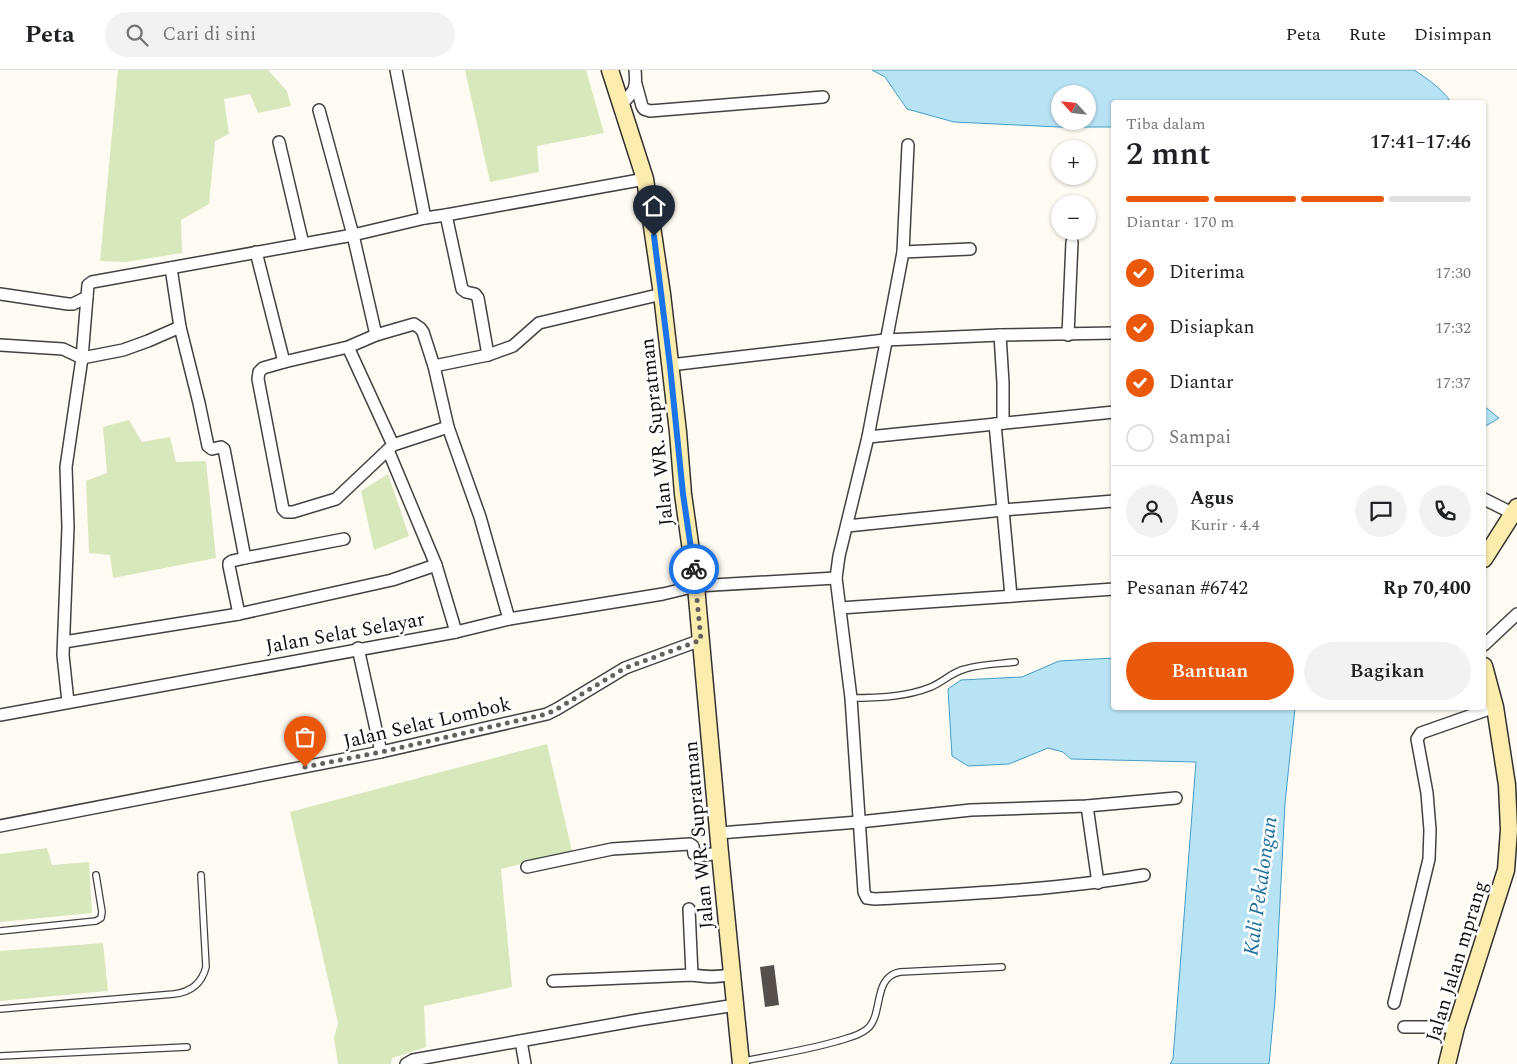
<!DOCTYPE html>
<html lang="id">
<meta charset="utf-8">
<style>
:root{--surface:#fff;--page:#f2f2f2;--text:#202124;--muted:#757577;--line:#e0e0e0;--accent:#ea580c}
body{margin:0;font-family:Spectral,serif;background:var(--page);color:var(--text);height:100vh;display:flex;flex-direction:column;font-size:19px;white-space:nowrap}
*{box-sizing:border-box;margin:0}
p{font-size:16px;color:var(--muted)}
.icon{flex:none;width:28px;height:28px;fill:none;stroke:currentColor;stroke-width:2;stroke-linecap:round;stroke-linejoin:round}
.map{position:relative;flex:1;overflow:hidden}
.side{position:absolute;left:1111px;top:30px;width:375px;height:610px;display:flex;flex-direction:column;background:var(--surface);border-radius:5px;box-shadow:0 1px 4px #0004}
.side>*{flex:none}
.needle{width:32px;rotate:297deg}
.fabs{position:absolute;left:1051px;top:15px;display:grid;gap:10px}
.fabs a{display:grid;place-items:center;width:45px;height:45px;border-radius:50%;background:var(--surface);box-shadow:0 1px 4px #0004;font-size:25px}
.pin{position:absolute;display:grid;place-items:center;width:42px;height:42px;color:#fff;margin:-51px -21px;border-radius:50% 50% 50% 0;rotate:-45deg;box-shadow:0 0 5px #0007}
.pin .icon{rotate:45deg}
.courier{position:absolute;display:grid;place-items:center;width:50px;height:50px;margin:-25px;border:4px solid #1a73e8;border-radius:50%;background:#fff;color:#222;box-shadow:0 1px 6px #0007}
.headline em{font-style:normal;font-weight:600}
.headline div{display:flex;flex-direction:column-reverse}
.headline{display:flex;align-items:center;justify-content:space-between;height:85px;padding:0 15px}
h1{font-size:32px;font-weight:600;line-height:38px}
.bar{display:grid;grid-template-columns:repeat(4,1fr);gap:8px 5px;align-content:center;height:60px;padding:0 15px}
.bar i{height:6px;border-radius:4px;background:var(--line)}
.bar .active{background:var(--accent)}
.bar p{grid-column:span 4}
.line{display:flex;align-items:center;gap:12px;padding:0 15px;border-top:1px solid var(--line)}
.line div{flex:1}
.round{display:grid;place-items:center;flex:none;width:52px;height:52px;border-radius:26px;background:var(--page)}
ol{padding:0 15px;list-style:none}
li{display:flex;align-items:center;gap:15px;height:55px}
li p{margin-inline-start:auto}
li .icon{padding:5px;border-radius:50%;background:var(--accent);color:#fff;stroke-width:4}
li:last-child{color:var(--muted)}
li i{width:28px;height:28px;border:2px solid var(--line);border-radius:50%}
.primary-button{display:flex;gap:10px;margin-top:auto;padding:10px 15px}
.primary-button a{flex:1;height:58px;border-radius:30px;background:var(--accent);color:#fff;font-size:20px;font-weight:600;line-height:58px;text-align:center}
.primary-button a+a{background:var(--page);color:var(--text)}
header{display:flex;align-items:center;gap:30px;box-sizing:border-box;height:70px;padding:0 25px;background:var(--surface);border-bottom:1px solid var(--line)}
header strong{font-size:24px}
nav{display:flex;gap:28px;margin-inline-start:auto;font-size:18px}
.search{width:350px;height:45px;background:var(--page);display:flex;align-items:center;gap:12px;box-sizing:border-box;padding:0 18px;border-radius:28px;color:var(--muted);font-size:19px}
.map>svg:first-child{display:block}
</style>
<header>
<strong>Peta</strong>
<div class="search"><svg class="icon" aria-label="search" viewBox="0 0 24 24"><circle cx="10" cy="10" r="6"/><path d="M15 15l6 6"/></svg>Cari di sini</div>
<nav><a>Peta</a><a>Rute</a><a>Disimpan</a></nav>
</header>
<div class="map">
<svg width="1517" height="994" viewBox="0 0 1517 994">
<rect width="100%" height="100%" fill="#fffbf2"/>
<!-- green -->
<g fill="#d7e8bc">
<path d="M118,0H268L287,21L291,36L258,43L250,24L224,29L229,64L215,71L209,134L181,150L182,183L126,192L100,191Z"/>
<path d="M465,0H586L604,63L537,76L539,102L490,112Z"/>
<path d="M129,350L142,372L170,367L176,392L206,391L216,488L113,508L110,485L89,483L86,411L107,403L103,357Z"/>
<path d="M388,404L409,466L374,480L361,421Z"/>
<path d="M547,674L572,781L501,799L512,917L424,936L426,977L392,988L391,994H338L334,968L338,953L290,742Z"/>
<path d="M47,778L52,795L89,792L92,843L0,852V784Z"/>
<path d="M103,873L108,921L0,931V881Z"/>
</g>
<!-- water -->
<g fill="#b8e3f4" stroke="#419ec9" fill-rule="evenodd">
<path d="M872,0H1414C1428,9 1442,19 1451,32H1114V57H1059L954,52L907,39L885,7ZM1060,24H1088V51H1060Z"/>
<path d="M1484,336L1499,348L1484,357Z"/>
<path d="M1114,588V638H1295L1285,733L1275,930L1269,994H1170L1173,989L1196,692L1071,689L1063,682L1048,678L1009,694L968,696L952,686L948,619L961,610L1022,607L1059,591Z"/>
</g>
<!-- building -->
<path fill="#574f4c" d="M774,895L779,935L765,937L760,897Z"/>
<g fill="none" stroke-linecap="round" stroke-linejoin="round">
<!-- lane casing -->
<g stroke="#424242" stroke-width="8">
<g id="lane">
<path d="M851,628C878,628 906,627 931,617C943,612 952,602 965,599C981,594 998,594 1015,592"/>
<path d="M0,861L96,851L101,848L102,842L96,805"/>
<path d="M0,939L174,924C191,922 202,913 206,897L201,805"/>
<path d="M0,986L187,977"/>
<path d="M743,991C775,985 807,980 838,971C847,968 859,966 867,959C884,945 872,907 900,902L1002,897"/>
</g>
</g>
<!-- street casing -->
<g stroke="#424242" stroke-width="14">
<g id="street">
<path d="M396,0L425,148"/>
<path d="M636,14L642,36L644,39L650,41L823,27"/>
<path d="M621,35C634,21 637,20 635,0"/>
<path d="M319,40L353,165L376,265"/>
<path d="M279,72L303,174"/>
<path d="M908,75L903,182L868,367L839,486L836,508L851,628L864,822L867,828L875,829C965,824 1056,820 1144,805"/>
<path d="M446,145L462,219L466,222L475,224L478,228L488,285"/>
<path d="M256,182L284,292"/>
<path d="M903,182L970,179"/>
<path d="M171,198L180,257"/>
<path d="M0,224L68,234H73L87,227L88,215L92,212L353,165L425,148L446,145L645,109"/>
<path d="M1000,265L1003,313V353"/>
<path d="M1068,265L1072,172"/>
<path d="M0,275L63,279L82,288L123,280L148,271L180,257L199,333L208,376L212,379L221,377L224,379L245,488L232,491L229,493V496L239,544"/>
<path d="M348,277L393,375L336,429L293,442H286L283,439L258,309L259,302L263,298L284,292L348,277L376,265L414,254L420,258L423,262L434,296L448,357L480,447L509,549"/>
<path d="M670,295L885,270L1000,265L1114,263"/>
<path d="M434,296L488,285L513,276L539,253L556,249L662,224"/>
<path d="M995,354L1011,526"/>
<path d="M868,367L1114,342"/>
<path d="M393,375L448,357"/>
<path d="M388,380L436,495L456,562"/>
<path d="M1484,429L1514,444"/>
<path d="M847,456L1003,440L1114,431"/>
<path d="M245,488L344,469"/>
<path d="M840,538L1114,519"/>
<path d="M64,572L239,544L392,510L436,495"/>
<path d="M1484,575L1517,544"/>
<path d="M358,578L381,682"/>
<path d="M68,632L63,585L68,457L66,397L82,288L87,227"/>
<path d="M0,645L456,562L509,549L663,524L696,516L836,508"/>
<path d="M1087,736L1098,813"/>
<path d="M0,756L381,682L547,644L557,639L625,598L701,570"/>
<path d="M719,763L859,752L971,740L1087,736L1176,728"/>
<path d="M527,797L612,779L690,774L693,776L694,784L697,786L720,783"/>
<path d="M689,839L692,905"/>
<path d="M553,911L692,905C706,907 718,908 732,904"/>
<path d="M1394,933L1429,789L1430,760L1427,723L1417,669L1421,663L1495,637"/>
<path d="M1404,957H1456"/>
<path d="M521,971L525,994"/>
<path d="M406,994L413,990L638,950L736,935"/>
</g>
</g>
<!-- secondary casing -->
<g stroke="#313131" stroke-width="19">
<g id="secondary">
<path d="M610,0L645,109L662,224L678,362L683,424L696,516L720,783L741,994"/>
<path d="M1484,489L1517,437"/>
<path d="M1447,994L1456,957L1506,800L1509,760L1507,715L1495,637L1484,596"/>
</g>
</g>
<!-- lane -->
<use href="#lane" stroke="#fff" stroke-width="5.5"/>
<!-- street -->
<use href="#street" stroke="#fff" stroke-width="11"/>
<!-- secondary -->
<use href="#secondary" stroke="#fcedaf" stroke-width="16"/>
</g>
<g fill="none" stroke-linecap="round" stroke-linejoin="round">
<!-- done -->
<path stroke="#63625e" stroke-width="5" stroke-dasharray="0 9" d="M305,697L381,682L547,644L557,639L625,598L701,570L694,499"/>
<!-- route -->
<path stroke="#1a73e8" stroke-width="6" d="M654,166L670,296L683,424L694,499"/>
</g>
<g text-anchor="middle" stroke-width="5" stroke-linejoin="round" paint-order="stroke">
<!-- street labels -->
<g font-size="20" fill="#0f0f0f" stroke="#fff">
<text transform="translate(656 362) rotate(-96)" y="7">Jalan WR. Supratman</text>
<text transform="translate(345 562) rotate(-10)" y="7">Jalan Selat Selayar</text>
<text transform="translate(427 652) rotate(-13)" y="7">Jalan Selat Lombok</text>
<text transform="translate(698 765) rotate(-95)" y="7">Jalan WR. Supratman</text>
<text transform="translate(1456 891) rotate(-73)" y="7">Jalan Jalan mprang</text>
</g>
<!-- water labels -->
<g font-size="21" font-style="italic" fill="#1b709e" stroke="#fff">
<text transform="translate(1260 816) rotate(-82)" y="7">Kali Pekalongan</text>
</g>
</g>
</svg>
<div class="fabs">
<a><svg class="needle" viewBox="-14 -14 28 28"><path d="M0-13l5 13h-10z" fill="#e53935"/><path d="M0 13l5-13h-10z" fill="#757577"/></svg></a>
<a>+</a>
<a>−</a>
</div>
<div class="pin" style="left:305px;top:697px;background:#ea580c"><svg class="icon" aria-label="bag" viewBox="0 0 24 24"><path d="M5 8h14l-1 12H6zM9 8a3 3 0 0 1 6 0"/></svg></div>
<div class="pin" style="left:654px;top:166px;background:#1f2937"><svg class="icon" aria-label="home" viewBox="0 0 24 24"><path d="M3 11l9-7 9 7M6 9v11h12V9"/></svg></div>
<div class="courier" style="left:694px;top:499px"><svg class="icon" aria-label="bike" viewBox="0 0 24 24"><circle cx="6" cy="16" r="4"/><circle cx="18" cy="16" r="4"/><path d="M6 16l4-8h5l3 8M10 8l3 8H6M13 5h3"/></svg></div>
<section class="side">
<div class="headline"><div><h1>2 mnt</h1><p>Tiba dalam</p></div><em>17:41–17:46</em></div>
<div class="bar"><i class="active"></i><i class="active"></i><i class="active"></i><i></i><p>Diantar · 170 m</p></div>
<ol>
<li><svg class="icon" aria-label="check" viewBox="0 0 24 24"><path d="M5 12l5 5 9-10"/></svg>Diterima<p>17:30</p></li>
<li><svg class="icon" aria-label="check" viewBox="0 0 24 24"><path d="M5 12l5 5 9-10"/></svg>Disiapkan<p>17:32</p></li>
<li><svg class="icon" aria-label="check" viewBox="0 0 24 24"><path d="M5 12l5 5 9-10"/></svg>Diantar<p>17:37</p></li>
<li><i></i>Sampai</li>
</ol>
<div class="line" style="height:90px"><a class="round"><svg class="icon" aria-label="person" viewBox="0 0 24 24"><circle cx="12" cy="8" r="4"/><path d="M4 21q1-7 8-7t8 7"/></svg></a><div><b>Agus</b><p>Kurir · 4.4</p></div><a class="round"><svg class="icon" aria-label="chat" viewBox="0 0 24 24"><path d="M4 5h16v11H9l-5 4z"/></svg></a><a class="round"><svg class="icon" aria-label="phone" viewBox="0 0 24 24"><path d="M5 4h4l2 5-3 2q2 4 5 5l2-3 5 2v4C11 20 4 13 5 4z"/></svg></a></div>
<div class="line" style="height:65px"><div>Pesanan #6742</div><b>Rp 70,400</b></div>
<div class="primary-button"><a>Bantuan</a><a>Bagikan</a></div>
</section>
</div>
